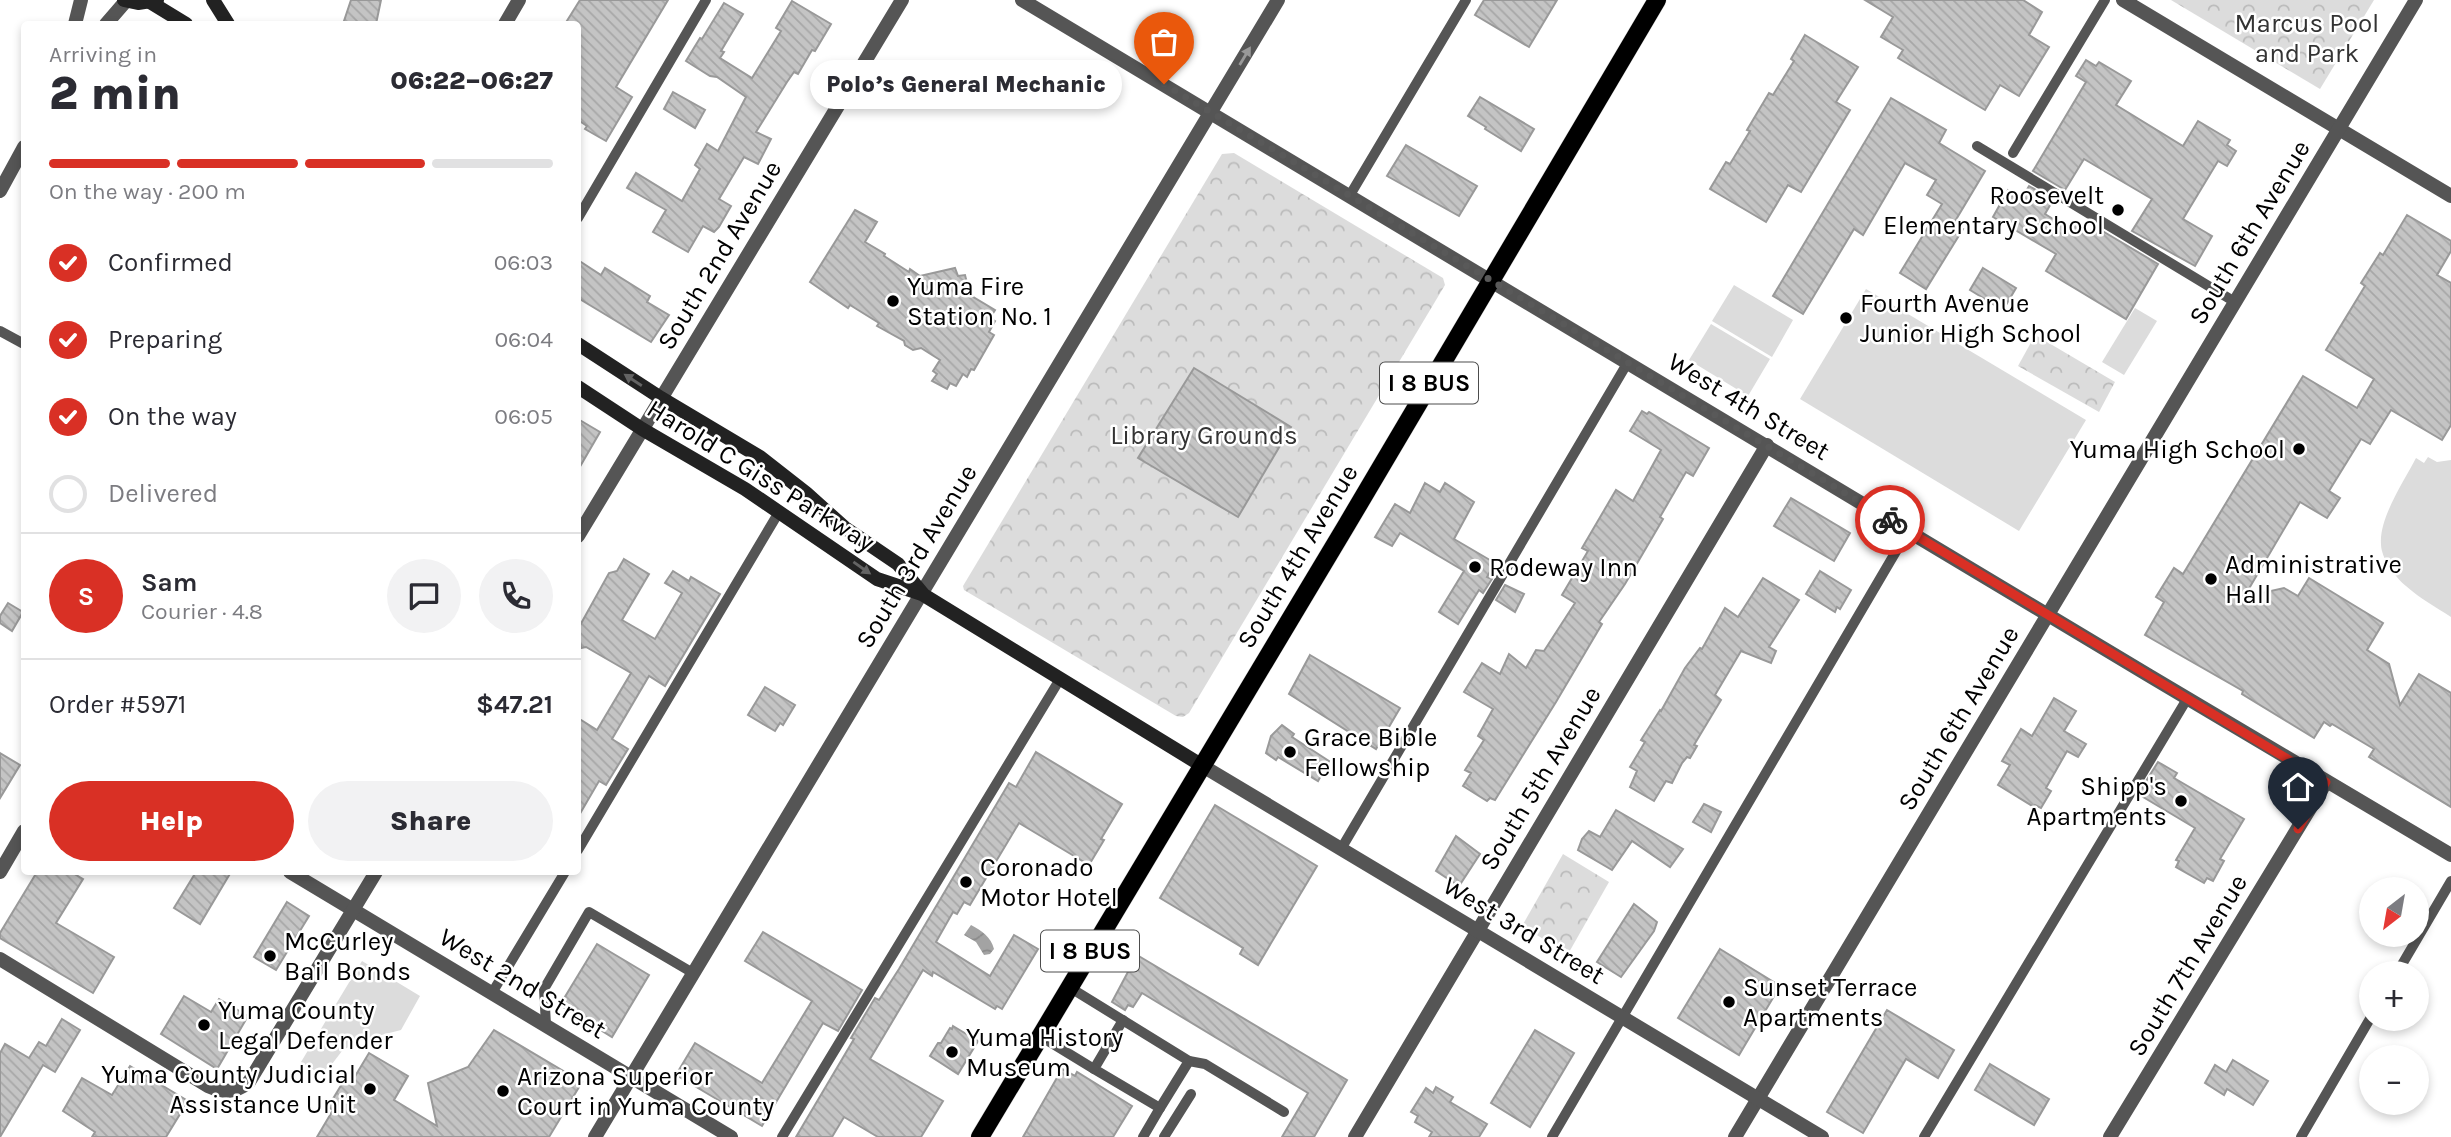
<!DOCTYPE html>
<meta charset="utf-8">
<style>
:root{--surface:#fff;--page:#f2f2f3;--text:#2b2b33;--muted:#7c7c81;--line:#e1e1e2;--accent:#d93025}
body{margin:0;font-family:Karla,sans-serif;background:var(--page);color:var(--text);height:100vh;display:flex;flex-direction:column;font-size:26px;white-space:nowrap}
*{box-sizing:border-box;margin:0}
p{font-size:23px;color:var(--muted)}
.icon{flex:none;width:38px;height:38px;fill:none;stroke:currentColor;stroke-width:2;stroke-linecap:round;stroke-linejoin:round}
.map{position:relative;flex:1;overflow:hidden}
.drawer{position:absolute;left:21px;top:21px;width:560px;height:854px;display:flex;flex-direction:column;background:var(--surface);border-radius:7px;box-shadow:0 4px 10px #0003}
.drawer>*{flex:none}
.needle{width:46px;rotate:211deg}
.tools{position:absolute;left:2359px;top:877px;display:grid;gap:14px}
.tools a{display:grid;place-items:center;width:70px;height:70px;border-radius:50%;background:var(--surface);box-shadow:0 4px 10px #0003;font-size:35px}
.pin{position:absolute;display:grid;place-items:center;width:60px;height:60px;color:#fff;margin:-72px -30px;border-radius:50% 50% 50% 0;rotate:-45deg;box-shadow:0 0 7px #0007}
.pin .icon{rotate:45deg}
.courier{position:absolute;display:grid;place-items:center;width:70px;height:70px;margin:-35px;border:5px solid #d93025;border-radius:50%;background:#fff;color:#222;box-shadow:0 2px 9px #0007}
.bubble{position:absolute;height:49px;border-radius:24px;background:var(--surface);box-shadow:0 4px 10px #0003;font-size:23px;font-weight:800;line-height:49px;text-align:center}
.head em{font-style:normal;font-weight:800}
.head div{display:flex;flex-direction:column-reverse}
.head{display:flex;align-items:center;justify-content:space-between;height:119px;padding:0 28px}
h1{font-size:46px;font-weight:800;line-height:52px}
.bar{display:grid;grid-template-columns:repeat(4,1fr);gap:10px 7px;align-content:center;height:84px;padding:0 28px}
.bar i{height:9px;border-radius:5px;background:var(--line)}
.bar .current{background:var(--accent)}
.bar p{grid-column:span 4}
.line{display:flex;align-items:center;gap:18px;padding:0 28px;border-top:2px solid var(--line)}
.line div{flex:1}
.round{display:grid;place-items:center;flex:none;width:74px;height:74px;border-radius:37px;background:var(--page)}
ol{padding:0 28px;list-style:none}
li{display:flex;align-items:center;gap:21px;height:77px}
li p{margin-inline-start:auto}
li .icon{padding:7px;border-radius:50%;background:var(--accent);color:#fff;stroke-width:4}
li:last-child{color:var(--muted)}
li i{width:38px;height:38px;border:4px solid var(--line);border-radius:50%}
.action{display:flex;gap:14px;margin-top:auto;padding:14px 28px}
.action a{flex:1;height:80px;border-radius:42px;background:var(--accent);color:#fff;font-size:28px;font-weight:800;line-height:80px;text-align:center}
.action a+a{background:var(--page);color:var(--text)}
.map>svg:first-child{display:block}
</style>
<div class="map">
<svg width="2451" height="1137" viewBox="0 0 2451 1137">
<defs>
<pattern id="park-crowns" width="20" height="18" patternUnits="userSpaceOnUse" patternTransform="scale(1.75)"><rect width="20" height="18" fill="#dcdcdc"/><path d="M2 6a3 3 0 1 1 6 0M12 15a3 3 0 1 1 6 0" fill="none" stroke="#bbb"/></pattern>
<pattern id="water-waves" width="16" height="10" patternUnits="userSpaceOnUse" patternTransform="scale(1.75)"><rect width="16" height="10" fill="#a3a3a3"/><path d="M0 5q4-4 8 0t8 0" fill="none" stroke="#8b8b8b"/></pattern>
<pattern id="building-back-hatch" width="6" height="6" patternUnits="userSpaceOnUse" patternTransform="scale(1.75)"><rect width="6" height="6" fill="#c4c4c4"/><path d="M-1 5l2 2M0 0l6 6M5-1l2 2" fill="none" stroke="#a7a7a7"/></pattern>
</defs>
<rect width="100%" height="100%" fill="#fff"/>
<!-- green -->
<g fill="#dcdcdc">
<path d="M1734,285L1793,320L1772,357L1712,321Z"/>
<path d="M1866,289L2086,420L2019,531L1800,399Z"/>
<path d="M2135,308L2157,321L2124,375L2102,362Z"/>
<path d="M1711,324L1770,359L1748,396L1689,360Z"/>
<path d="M2428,457L2437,462L2451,460V617C2436,607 2419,598 2406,586C2395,577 2381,558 2381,544C2379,518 2404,481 2416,458L2424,463Z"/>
<path d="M362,961L420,996L401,1030L358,1041L342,1051L332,1064L330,1063L322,1075L301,1062Z"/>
</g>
<!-- park -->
<g fill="url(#park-crowns)">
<path d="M2171,0H2374L2320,89Z"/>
<path d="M1234,153L1443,278L1445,285L1189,713L1183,717L1176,716L964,590L963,586L1222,154Z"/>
<path d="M2037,336L2115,382L2099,412L2018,366L2034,337Z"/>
<path d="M1563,854L1609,882L1568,954L1522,926Z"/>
</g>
<!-- water -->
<path fill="url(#water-waves)" d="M971,925C982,931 991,937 994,949L990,954L984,955L976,942L964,935Z"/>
<!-- building -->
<g fill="url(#building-back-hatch)" stroke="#999" stroke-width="2">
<path d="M351,0H381L376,24H343Z"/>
<path d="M580,0H668L616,87L632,97L606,141L585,129L587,126L578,120V24H565Z"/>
<path d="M1484,0H1557L1529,47L1475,15Z"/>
<path d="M1865,0H2023L2042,12L2029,35L2049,47L2019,96L2000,85L1985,110L1898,58L1903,50L1881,37L1893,17Z"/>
<path d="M792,1L831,24L815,51L812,50L798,74L794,72L787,82L756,132L771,139L758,164L744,157L719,199L731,206L719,227L714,232L703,226L688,252L653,232L666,210L627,188L636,173L682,201L700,169L695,165L707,144L718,151L746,97L717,77L710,76L686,61L700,38L702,39L724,3L743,14L721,51L724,52L720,58L752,78L781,31L776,28Z"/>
<path d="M1805,35L1858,67L1836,102L1850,110L1801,192L1788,185L1766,222L1710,189L1726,162L1730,164L1750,131L1747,130L1769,93L1773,95L1794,61L1791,59Z"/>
<path d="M2086,60L2096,66L2099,62L2131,81L2116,105L2183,146L2198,121L2230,140L2227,145L2236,151L2227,166L2218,161L2183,219L2212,236L2195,266L2132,231L2152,199L2084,159L2065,190L2033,171L2086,82L2076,76Z"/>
<path d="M673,92L705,110L695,128L664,109Z"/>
<path d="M1480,97L1534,129L1521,151L1485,129L1486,127L1468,116Z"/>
<path d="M1891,98L1946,130L1939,143L1985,171L1954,223L1963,229L1926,289L1900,273L1942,204L1927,195L1936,180L1905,163L1863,235L1854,229L1803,314L1773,296Z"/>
<path d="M1406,145L1477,186L1459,216L1387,176Z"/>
<path d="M2029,186L2053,200L2045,214L2071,230L2075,223L2090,232L2094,226L2158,264L2126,319L2046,271L2056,254L1993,217L2008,190L2022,198Z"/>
<path d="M855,210L877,222L865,242L885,254L884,256L909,272L910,269L920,276L955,268L958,276L965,275L970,295L995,310L990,318L995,321L989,332L994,335L974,370L971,369L967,377L963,374L956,386L950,383L947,389L932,381L937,374L933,371L940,360L921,348L913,350L905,345L904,341L877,326L879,323L850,305L848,308L810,282Z"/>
<path d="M2407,215L2451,241V251L2437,275L2451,283V425L2442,440L2391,410L2370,444L2361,439L2329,491L2340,498L2327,518L2300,502L2244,597L2284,588L2298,596L2309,578L2383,623L2367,650L2389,664L2400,705L2419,674L2451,693V807L2369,757L2374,749L2332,724L2330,726L2324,722L2314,738L2242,694L2243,691L2145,635L2164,602L2156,597L2174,568L2183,574L2303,376L2357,408L2374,379L2326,350L2365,286L2361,283L2380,253L2383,255Z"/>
<path d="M578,260L601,275L605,268L650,296L647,302L669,315L651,342L578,298Z"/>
<path d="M1983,268L2016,288L2003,310L1970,290Z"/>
<path d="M1194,368L1291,427L1238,517L1138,458Z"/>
<path d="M1642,411L1647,414L1649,412L1709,448L1693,476L1686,472L1660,517L1663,519L1625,584L1599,622L1602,624L1556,702L1495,800L1490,798L1487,801L1463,786L1471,773L1465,770L1484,740L1478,736L1493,709L1464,692L1482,663L1500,674L1509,654L1526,668L1536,650L1544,651L1575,603L1562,595L1588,551L1582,548L1616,490L1633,501L1661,450L1630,431Z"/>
<path d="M578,419L600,432L578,470Z"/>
<path d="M1425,483L1440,492L1445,483L1474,502L1454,539L1495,563L1487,577L1492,579L1483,593L1479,590L1458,624L1439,612L1464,571L1400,533L1392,546L1375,537L1395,504L1410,513Z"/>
<path d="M1791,498L1850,533L1834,561L1774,526Z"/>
<path d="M624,559L649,574L622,620L655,639L682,593L665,583L673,571L689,581L691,577L720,594L665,686L649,676L612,739L628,749L606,785L599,781L578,817V718L597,730L631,673L586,647L581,648L578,629L609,573L617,571Z"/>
<path d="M1820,571L1851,590L1840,609L1837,607L1835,612L1806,594Z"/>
<path d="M1763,578L1799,600L1769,647L1776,651L1771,663L1741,651L1715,695L1721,700L1694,745L1697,746L1690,758L1687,757L1682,763L1672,783L1666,781L1654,801L1630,787L1637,771L1630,767L1645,742L1641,740L1660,710L1661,711L1685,668L1700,648L1702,649L1725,608L1738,617Z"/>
<path d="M1505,585L1524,594L1515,612L1496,600Z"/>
<path d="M8,603L23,612L12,631L0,623V616Z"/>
<path d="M1310,655L1400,708L1376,749L1289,694Z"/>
<path d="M765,687L795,705L783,725L780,723L775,731L748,715Z"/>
<path d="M2054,698L2076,711L2064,731L2086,744L2078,757L2067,751L2046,788L2051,791L2041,808L2035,805L2034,807L1998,785L2010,765L2002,761L2021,729L2032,736Z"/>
<path d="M1282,725L1294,734L1292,737L1329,761L1318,781L1278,757L1276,760L1266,753L1271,736Z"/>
<path d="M1036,752L1122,804L1101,839L1104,840L1089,865L1019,823L970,905L964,902L957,914L953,912L936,942L990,976L1014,935L1038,949L1002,1009L997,1006L995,1009L933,972L932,976L923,970L870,1059L943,1101L921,1137H878L844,1117L832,1137H796L854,1039L851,1038L875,998L879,1000L899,969L1009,783L1016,787Z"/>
<path d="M0,753L20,765L0,798Z"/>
<path d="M2158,762L2177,773L2174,778L2244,819L2220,859L2224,861L2213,881L2207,878L2204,883L2176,867L2179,861L2176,860L2195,828L2138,794Z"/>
<path d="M1704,804L1721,812L1711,832L1693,822Z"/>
<path d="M1215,805L1317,866L1258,965L1240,954L1243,948L1160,898Z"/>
<path d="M1616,810L1683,849L1670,867L1632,841L1612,870L1578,850L1582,839L1589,831L1600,837Z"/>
<path d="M1456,836L1480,854L1459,886L1436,871Z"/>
<path d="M37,872H71L83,879L56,923L114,957L93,993L0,938V933Z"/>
<path d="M196,872H231L200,924L174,908Z"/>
<path d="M287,902L309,916L276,970L254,957Z"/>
<path d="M1634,904L1657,922L1654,931L1621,977L1597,962Z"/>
<path d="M763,932L862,990L838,1031L823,1023L762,1126L676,1075L695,1043L762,1083L812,1001L745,961Z"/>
<path d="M597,944L649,975L612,1037L560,1005Z"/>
<path d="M1720,949L1780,986L1739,1055L1678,1018Z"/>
<path d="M1137,955L1347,1080L1314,1137H1282L1308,1093L1142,993L1133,1007L1128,1005L1125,1010L1112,1002Z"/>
<path d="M184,996L211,1012L219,999L248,1016L217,1069L161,1034Z"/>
<path d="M1887,1010L1954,1050L1938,1078L1906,1059L1863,1133L1827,1112Z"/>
<path d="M62,1019L80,1030L55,1072L43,1065L0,1137V1053L5,1044L29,1058L39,1042L46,1046Z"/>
<path d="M953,1026L978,1041L958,1074L930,1056L938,1043H941L950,1028L952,1029Z"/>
<path d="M494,1030L582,1082L549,1137H317L333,1110L328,1107L348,1074L354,1078L369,1053L408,1076L394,1100L437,1126L428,1083L468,1067Z"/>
<path d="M1535,1030L1574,1053L1530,1127L1491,1103Z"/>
<path d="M2233,1060L2268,1081L2253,1105L2227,1089L2224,1095L2205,1083L2215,1065L2226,1072Z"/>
<path d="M1990,1064L2049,1099L2034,1125L1975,1090Z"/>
<path d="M130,1066L188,1101L166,1137H92L95,1132L63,1111L82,1078L112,1095Z"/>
<path d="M1062,1069L1075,1076L1077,1072L1132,1106L1113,1137H1023Z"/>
<path d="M1436,1087L1453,1097L1450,1102L1487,1124L1479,1137H1429L1432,1132L1415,1122L1418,1116L1411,1112L1426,1088L1433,1093Z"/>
</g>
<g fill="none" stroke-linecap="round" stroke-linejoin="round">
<!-- primary casing -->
<g stroke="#dbdbdb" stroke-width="19">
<path id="primary" d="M980,1137L1346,526L1657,0"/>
</g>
<!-- service -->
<g stroke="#555" stroke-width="10">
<path d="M1977,146L2235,302"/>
<path d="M2013,153L2105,0"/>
<path d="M1350,195L1466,0"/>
<path d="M578,218L706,0"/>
<path d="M0,331L24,344"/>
<path d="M1341,849L1628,362"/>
<path d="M578,850L779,512"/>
<path d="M2397,973L2451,881"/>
<path d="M1069,987L1189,1061L1205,1064L1284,1112"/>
<path d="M492,993L565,872"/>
<path d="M1123,1020L1094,1069L1160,1108L1189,1061"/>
<path d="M546,1025L544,989L589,912L693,973"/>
<path d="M1040,1036L1094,1069"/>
<path d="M782,1137L1060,679"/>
<path d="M1143,1137L1160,1108"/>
<path d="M1164,1137L1191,1094"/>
<path d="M1552,1137L1908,531"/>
<path d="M1924,1137L2187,699"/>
<path d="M2301,1137L2371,1017"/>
</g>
<!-- minor -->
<g stroke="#555" stroke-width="14">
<path d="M1022,0C1500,283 1973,573 2451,855"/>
<path d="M2123,0L2451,196"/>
<path d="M578,536L902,0"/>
<path d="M0,872L24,831"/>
<path d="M290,872L731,1137"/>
<path d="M0,959L208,1086C224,1093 235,1093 249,1082L376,872"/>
<path d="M595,1137L1278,0"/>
<path d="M1355,1137L1767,445"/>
<path d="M1735,1137L2416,0"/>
<path d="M2110,1137L2326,782"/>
</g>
<!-- tertiary -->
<g stroke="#555" stroke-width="14">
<path d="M75,24L81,0"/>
<path d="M106,24L126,1"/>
<path d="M505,24L519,0"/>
<path d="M0,191L24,147"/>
<path d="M1201,765L1822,1137"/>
</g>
<!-- secondary -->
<g stroke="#222" stroke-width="14">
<path d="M124,0L138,3L157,0"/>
<path d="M213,0L228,24"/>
<path d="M150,2L186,24"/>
<path d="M578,344L661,398L760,457L806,493L845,528L898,564L922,593"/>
<path d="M578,387L642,429L745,489L877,579L922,594L1201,765"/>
</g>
<!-- primary -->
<use href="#primary" stroke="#000" stroke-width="18"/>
</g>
<!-- one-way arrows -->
<defs><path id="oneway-solid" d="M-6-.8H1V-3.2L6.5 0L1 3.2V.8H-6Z" transform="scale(1.75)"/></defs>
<use fill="#999" href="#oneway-solid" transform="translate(1245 56) rotate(-59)"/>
<g fill="#646464">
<use href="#oneway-solid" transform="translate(633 380) rotate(-147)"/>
<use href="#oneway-solid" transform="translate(862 568) rotate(35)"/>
</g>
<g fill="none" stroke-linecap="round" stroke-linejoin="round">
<!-- done -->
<path stroke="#595959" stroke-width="7" stroke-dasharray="0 12.6" d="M1164,84L1890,520"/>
<!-- route -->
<path stroke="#d93025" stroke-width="9" d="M1890,520L2326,782L2298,829"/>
</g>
<!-- markers -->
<g fill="#000" stroke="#fff" stroke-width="2.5">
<circle cx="2118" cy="210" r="7"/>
<circle cx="893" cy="301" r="7"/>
<circle cx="1846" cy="318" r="7"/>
<circle cx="2299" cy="449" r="7"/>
<circle cx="1475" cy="567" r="7"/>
<circle cx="2211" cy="579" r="7"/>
<circle cx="1290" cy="752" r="7"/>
<circle cx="2181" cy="801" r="7"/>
<circle cx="966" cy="882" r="7"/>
<circle cx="270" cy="956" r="7"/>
<circle cx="1729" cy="1002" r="7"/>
<circle cx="204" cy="1025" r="7"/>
<circle cx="952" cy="1052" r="7"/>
<circle cx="370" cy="1089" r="7"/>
<circle cx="503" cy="1091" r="7"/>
</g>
<g text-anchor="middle" stroke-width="5" stroke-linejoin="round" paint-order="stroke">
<!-- shield labels -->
<g fill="#fff" stroke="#4c4c4c" stroke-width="2">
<rect x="1380" y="362.5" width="98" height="41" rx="5"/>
<rect x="1041" y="930.5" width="98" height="41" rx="5"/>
</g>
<g font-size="24" font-weight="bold" fill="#000">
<text x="1429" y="391">I 8 BUS</text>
<text x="1090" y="959">I 8 BUS</text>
</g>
<!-- park labels -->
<g font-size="26" fill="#333" stroke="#fff">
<text x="2307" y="32">Marcus Pool<tspan x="2307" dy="30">and Park</tspan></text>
<text x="1204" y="444">Library Grounds</text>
</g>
<!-- poi labels -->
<g font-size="26" fill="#000" stroke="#fff" text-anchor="start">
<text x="2104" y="204" text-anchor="end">Roosevelt<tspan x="2104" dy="30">Elementary School</tspan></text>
<text x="907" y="295">Yuma Fire<tspan x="907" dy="30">Station No. 1</tspan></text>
<text x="1860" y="312">Fourth Avenue<tspan x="1860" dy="30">Junior High School</tspan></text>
<text x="2285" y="458" text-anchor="end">Yuma High School</text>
<text x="2225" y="573">Administrative<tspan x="2225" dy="30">Hall</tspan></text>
<text x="1489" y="576">Rodeway Inn</text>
<text x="1304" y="746">Grace Bible<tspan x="1304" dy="30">Fellowship</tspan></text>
<text x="2167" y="795" text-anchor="end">Shipp's<tspan x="2167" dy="30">Apartments</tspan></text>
<text x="980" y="876">Coronado<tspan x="980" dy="30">Motor Hotel</tspan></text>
<text x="284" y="950">McCurley<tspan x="284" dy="30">Bail Bonds</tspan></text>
<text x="1743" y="996">Sunset Terrace<tspan x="1743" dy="30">Apartments</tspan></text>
<text x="218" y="1019">Yuma County<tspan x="218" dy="30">Legal Defender</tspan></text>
<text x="966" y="1046">Yuma History<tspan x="966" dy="30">Museum</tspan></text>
<text x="356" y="1083" text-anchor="end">Yuma County Judicial<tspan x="356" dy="30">Assistance Unit</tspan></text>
<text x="517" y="1085">Arizona Superior<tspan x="517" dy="30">Court in Yuma County</tspan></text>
</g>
<!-- street labels -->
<g font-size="26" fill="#000" stroke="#fff">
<text transform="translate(2249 232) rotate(-59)" y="9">South 6th Avenue</text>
<text transform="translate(719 255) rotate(-59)" y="9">South 2nd Avenue</text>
<text transform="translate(1749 406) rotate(31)" y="9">West 4th Street</text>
<text transform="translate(761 475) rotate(32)" y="9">Harold C Giss Parkway</text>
<text transform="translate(916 556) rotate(-59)" y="9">South 3rd Avenue</text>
<text transform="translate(1297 556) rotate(-59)" y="9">South 4th Avenue</text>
<text transform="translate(1958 718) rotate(-59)" y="9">South 6th Avenue</text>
<text transform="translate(1540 778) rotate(-59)" y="9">South 5th Avenue</text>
<text transform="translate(1524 930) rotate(31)" y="9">West 3rd Street</text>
<text transform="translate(2187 965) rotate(-59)" y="9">South 7th Avenue</text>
<text transform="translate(523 983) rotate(31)" y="9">West 2nd Street</text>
</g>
</g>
</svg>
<div class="tools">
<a><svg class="needle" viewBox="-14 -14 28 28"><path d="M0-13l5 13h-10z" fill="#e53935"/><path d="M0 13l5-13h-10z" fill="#7c7c81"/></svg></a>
<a>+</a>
<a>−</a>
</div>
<div class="pin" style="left:1164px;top:84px;background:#ea580c"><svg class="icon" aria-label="bag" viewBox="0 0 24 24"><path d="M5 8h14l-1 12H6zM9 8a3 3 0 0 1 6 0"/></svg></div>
<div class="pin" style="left:2298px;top:829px;background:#1f2937"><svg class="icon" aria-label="home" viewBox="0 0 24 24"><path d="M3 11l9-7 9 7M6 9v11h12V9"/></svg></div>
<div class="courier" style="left:1890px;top:520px"><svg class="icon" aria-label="bike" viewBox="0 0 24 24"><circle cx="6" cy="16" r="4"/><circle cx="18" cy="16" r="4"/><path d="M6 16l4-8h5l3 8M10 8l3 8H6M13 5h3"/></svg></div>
<div class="bubble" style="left:810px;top:60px;width:312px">Polo’s General Mechanic</div>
<section class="drawer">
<div class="head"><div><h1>2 min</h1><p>Arriving in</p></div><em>06:22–06:27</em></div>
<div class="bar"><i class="current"></i><i class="current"></i><i class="current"></i><i></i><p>On the way · 200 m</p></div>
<ol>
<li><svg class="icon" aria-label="check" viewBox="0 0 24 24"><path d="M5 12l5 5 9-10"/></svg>Confirmed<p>06:03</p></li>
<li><svg class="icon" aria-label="check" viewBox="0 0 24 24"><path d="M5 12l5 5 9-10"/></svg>Preparing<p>06:04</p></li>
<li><svg class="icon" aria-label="check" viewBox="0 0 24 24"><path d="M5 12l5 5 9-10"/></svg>On the way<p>06:05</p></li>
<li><i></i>Delivered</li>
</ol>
<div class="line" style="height:126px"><b class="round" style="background:var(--accent);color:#fff">S</b><div><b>Sam</b><p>Courier · 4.8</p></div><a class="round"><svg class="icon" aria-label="chat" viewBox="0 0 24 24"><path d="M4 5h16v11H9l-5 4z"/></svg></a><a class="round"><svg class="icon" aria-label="phone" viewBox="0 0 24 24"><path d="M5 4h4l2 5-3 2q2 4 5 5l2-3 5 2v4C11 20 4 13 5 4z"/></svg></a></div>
<div class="line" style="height:91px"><div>Order #5971</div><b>$47.21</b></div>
<div class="action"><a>Help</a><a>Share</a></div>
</section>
</div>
